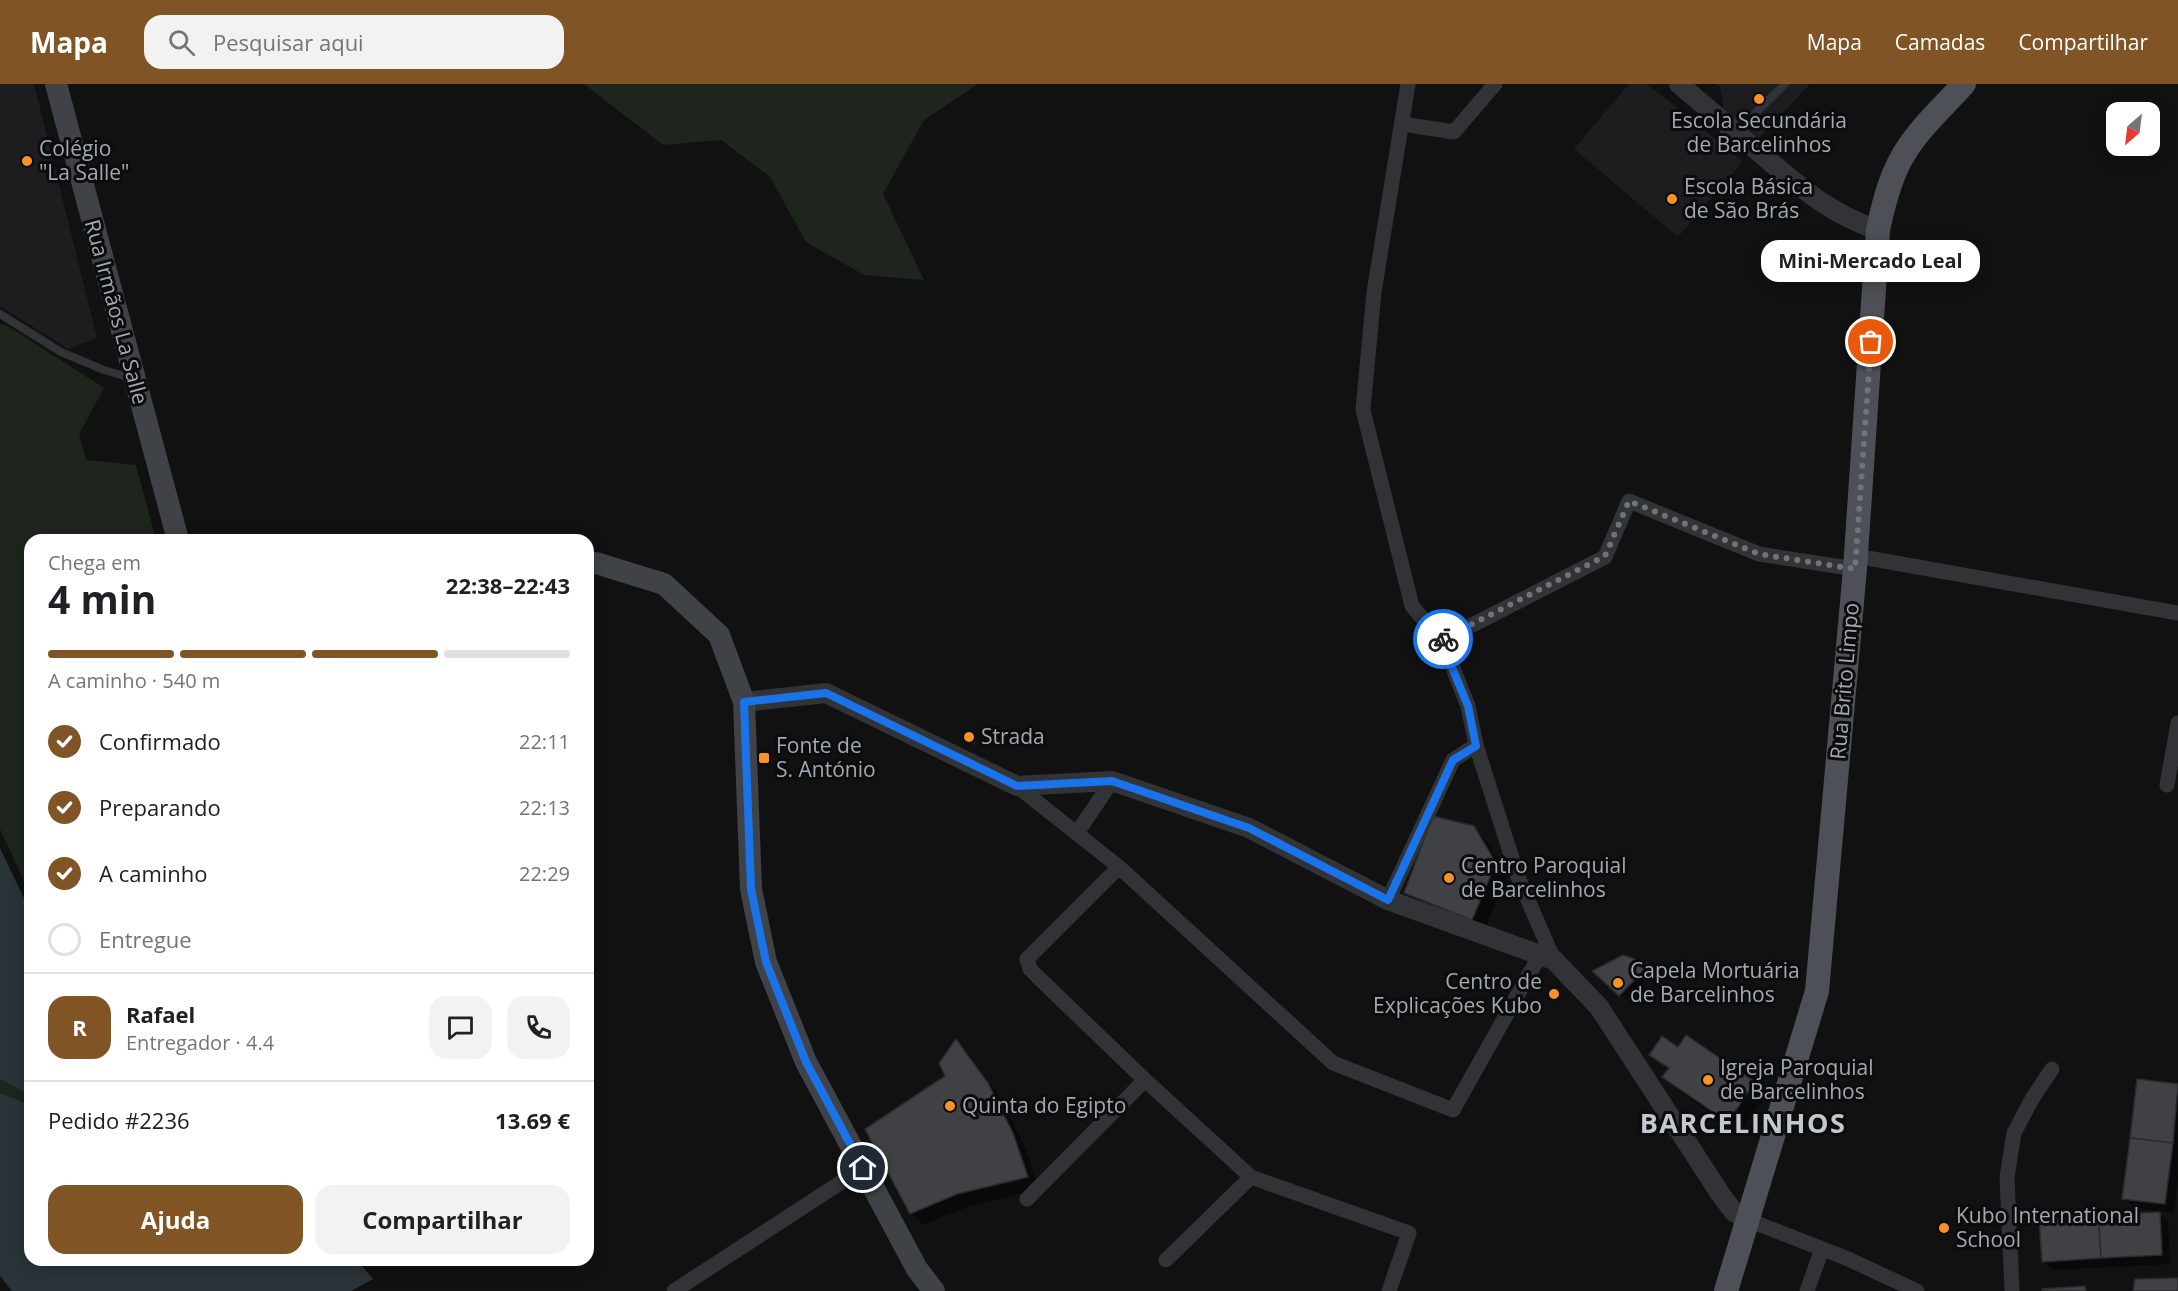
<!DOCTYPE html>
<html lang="pt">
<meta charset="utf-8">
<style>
:root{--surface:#fff;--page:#f2f2f2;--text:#202124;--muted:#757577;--line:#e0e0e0;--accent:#805424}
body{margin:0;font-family:"Open Sans",sans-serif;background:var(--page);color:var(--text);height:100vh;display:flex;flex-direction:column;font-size:22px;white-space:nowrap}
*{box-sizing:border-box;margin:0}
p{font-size:20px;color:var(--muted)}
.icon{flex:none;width:33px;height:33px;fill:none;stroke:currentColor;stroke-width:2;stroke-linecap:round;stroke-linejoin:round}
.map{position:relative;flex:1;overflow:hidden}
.sheet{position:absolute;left:24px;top:450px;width:570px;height:732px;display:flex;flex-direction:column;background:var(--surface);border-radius:18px;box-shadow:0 3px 15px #0003}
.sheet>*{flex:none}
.needle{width:39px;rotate:208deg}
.buttons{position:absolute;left:2106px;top:18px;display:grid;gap:12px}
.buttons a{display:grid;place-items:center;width:54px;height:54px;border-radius:12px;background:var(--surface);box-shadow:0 3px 15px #0003;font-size:30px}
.pin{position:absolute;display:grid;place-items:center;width:51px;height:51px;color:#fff;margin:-26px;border:3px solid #fff;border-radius:50%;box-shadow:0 2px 6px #0007}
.courier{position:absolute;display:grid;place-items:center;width:60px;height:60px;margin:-30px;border:4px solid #1a73e8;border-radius:50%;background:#fff;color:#222;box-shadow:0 2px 8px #0007}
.bubble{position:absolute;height:42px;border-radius:18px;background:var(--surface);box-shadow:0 3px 15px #0003;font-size:20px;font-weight:700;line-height:42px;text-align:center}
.summary em{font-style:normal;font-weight:700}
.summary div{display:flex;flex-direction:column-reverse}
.summary{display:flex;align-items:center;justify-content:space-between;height:102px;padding:0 24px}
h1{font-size:39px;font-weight:700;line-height:45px}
.bar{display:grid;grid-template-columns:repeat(4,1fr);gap:9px 6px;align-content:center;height:72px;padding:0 24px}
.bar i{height:8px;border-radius:4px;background:var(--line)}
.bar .on{background:var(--accent)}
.bar p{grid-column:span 4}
.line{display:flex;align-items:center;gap:15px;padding:0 24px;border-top:2px solid var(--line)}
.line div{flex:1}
.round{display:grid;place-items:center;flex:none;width:63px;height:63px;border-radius:18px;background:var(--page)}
ol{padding:0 24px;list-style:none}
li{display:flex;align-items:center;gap:18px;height:66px}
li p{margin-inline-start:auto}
li .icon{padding:6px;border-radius:50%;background:var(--accent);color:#fff;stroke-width:4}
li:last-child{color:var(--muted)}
li i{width:33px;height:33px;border:3px solid var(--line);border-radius:50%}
.primary-button{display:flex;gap:12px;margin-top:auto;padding:12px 24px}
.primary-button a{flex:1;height:69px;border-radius:18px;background:var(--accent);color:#fff;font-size:24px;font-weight:700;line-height:69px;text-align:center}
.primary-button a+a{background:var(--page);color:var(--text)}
header{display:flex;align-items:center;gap:36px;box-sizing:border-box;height:84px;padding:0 30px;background:var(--accent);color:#fff}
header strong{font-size:28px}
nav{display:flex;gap:33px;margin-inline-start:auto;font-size:21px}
.search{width:420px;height:54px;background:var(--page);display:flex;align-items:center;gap:15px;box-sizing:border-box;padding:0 21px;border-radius:18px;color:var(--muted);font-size:22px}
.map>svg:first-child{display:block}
</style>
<header>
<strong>Mapa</strong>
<div class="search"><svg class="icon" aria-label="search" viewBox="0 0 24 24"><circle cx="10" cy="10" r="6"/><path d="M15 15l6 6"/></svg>Pesquisar aqui</div>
<nav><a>Mapa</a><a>Camadas</a><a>Compartilhar</a></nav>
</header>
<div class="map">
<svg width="2178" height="1207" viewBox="0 0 2178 1207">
<rect width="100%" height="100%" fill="#111112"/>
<!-- built -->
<g fill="#1d1d1f">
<path d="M0,0H34L97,254L68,265L0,222Z"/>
<path d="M1629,0H1647L1743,77L1678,153L1574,65Z"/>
<path d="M1716,0H1810L1759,54L1724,27L1720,3Z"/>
</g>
<!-- green -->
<g fill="#1d251d">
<path d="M584,0H978L924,36L883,110L924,196L864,191L806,158L770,93L721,56L663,61Z"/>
<path d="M0,240L6,241L104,304L79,350L86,376L136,381L156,456H30V810L0,745Z"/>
<path d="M0,995L30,1011L26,1019L0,1009Z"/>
</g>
<!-- water -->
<g fill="#293338">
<path d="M0,764L30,827V1011L0,995Z"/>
<path d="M0,1009L26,1019L30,1011V1176H357L373,1195L351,1207H12L0,1192Z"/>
</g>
<!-- shadow -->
<g fill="#0007">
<path d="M1473,744L1486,756L1507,792L1484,847L1417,821L1405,809Z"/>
<path d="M1649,881L1654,886L1626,916L1599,892Z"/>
<path d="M956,958L968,969L1000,1013L1025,1063L1039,1105L970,1122L923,1141L911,1129Z"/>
<path d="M1678,965L1754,999L1766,1011L1740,1049L1676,1005L1664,993L1669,987L1651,971Z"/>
<path d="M2139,997L2178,1002V1096L2174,1129L2133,1123L2124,1114Z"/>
<path d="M2159,1129L2168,1138L2170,1180L2052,1186L2043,1177Z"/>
</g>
<!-- building -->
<g fill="#3f4145" stroke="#2a2b2e" stroke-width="1.5">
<path d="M1433,732L1474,742L1496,779L1472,836L1404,809Z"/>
<path d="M1623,871L1650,880L1619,912L1592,887Z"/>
<path d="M1686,951L1755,998L1728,1038L1662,993L1669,984L1649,971L1662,952L1678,963Z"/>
<path d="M956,955L988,999L1013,1049L1028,1093L957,1110L910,1130L865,1045L945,992L939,979Z"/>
<path d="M2137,995L2178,1000L2173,1059L2130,1054Z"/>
<path d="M2130,1054L2173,1059L2165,1120L2122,1115Z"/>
<path d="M2160,1128L2162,1171L2101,1174L2098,1131Z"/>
<path d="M2098,1131L2101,1174L2042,1178L2039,1135Z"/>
<path d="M2178,1194V1207H2133L2135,1195Z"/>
<path d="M2085,1202L2086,1207H2042V1205Z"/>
</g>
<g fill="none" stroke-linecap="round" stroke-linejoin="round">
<!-- service -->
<g stroke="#313337" stroke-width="8">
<path d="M1737,47L1785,0"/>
<path d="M0,230L61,268L104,286L131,294"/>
</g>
<!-- minor -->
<g stroke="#313337" stroke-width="15">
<path d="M1408,0L1374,208L1363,326L1412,522L1443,559L1468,622L1476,661L1518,793L1554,876"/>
<path d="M1403,40L1454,48L1495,0"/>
<path d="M1856,472L2178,529"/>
<path d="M1441,557L1605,473L1629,417L1759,470L1855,485"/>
<path d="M2167,701L2178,639"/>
<path d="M1017,702L1119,783"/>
<path d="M1077,749L1112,697"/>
<path d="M1388,816L1453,676L1476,661"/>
<path d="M1251,1093L1409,1149L1389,1207"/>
<path d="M1027,1115L1145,996"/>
<path d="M1748,1136L1846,1174L1917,1207"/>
<path d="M1166,1176L1251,1093L1145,996L1041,896L1030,885L1027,875L1119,783L1333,979L1453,1026L1540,871"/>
<path d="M674,1207L863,1084"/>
<path d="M1807,1207L1822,1165"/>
<path d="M2012,1207L2007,1093L2014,1049L2032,1015L2052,985"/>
</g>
<!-- tertiary -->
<g stroke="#313337" stroke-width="20">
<path d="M1679,0C1706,23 1733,46 1760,69C1799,102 1828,129 1878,146"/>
<path d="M744,618L826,609L1017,702L1112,697L1249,744L1388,816L1554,876L1599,923L1721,1111L1734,1128L1748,1136"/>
</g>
<!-- secondary -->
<g stroke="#3f4247" stroke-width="22">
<path d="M56,0L178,456"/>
<path d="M588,480L596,479L664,500L719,551L744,618L751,805L766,878L806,978L917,1185L934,1207"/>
</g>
<!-- primary -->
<path stroke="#4d5056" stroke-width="24" d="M1726,1207L1817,907L1855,485L1878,146C1883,122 1889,97 1901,75C1916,47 1943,23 1964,0"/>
</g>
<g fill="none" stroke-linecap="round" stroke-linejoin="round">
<!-- done -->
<path stroke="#6f747b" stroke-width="6" stroke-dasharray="0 10.8" d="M1443,555L1605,472L1629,417L1759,470L1855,485L1871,258"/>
<!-- route -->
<path stroke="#1a73e8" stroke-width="8" d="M863,1084L806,978L766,878L751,805L744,618L826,609L1017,702L1112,697L1249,744L1388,816L1453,676L1476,662L1468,622L1441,557L1443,555"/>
</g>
<!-- markers -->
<g fill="#f69324" stroke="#0c0c0d" stroke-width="2">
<circle cx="1759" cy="15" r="6"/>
<circle cx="27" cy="77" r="6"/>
<circle cx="1672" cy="115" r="6"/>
<circle cx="969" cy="653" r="6"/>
<rect x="758" y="668" width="12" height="12" rx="3"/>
<circle cx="1449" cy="794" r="6"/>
<circle cx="1618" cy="899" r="6"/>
<circle cx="1554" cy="910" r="6"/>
<circle cx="1708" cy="996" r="6"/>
<circle cx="950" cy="1022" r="6"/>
<circle cx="1944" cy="1144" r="6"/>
</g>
<g text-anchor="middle" stroke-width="6" stroke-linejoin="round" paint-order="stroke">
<!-- poi labels -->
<g font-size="21" fill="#a1a9b3" stroke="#0c0c0d" text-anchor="start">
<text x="1759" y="44" text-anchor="middle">Escola Secundária<tspan x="1759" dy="24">de Barcelinhos</tspan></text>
<text x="39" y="72">Colégio<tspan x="39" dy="24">"La Salle"</tspan></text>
<text x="1684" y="110">Escola Básica<tspan x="1684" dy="24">de São Brás</tspan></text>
<text x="981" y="660">Strada</text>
<text x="776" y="669">Fonte de<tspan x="776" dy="24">S. António</tspan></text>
<text x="1461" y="789">Centro Paroquial<tspan x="1461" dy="24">de Barcelinhos</tspan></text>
<text x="1630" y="894">Capela Mortuária<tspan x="1630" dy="24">de Barcelinhos</tspan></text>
<text x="1542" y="905" text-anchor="end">Centro de<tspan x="1542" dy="24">Explicações Kubo</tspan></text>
<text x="1720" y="991">Igreja Paroquial<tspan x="1720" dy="24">de Barcelinhos</tspan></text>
<text x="962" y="1029">Quinta do Egipto</text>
<text x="1956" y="1139">Kubo International<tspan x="1956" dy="24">School</tspan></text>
</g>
<!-- street labels -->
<g font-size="21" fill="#a1a9b3" stroke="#0c0c0d">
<text transform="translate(116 228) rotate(75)" y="7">Rua Irmãos La Salle</text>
<text transform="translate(1845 597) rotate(-85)" y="7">Rua Brito Limpo</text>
</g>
<!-- district labels -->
<g font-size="27" font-weight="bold" letter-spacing="1.5" fill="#c2c8cf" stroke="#0c0c0d">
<text x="1743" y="1049">BARCELINHOS</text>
</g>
</g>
</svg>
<div class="buttons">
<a><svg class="needle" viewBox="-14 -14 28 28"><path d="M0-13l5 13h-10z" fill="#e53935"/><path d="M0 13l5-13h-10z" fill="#757577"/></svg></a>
</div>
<div class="pin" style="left:1871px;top:258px;background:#ea580c"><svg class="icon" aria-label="bag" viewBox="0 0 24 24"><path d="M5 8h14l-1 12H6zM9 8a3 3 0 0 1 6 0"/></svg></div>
<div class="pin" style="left:863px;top:1084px;background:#1f2937"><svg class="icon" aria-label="home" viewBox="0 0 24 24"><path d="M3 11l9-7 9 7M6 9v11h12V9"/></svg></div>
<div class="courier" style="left:1443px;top:555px"><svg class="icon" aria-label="bike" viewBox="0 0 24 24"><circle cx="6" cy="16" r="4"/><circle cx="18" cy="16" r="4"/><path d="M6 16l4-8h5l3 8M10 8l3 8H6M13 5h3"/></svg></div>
<div class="bubble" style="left:1761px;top:156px;width:219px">Mini-Mercado Leal</div>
<section class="sheet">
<div class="summary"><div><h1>4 min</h1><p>Chega em</p></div><em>22:38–22:43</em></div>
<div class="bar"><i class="on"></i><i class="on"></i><i class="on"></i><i></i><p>A caminho · 540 m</p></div>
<ol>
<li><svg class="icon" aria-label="check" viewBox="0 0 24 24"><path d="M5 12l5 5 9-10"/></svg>Confirmado<p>22:11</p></li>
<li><svg class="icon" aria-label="check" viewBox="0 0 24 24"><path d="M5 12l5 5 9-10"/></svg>Preparando<p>22:13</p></li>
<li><svg class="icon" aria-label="check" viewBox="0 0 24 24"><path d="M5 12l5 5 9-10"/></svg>A caminho<p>22:29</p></li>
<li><i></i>Entregue</li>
</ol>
<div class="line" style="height:108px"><b class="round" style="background:var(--accent);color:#fff">R</b><div><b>Rafael</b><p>Entregador · 4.4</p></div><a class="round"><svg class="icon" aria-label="chat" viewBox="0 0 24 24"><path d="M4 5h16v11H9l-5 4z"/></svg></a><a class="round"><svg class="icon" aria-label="phone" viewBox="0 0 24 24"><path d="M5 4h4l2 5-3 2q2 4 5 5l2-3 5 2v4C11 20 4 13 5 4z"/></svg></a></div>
<div class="line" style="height:78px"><div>Pedido #2236</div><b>13.69 €</b></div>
<div class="primary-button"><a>Ajuda</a><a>Compartilhar</a></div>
</section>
</div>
